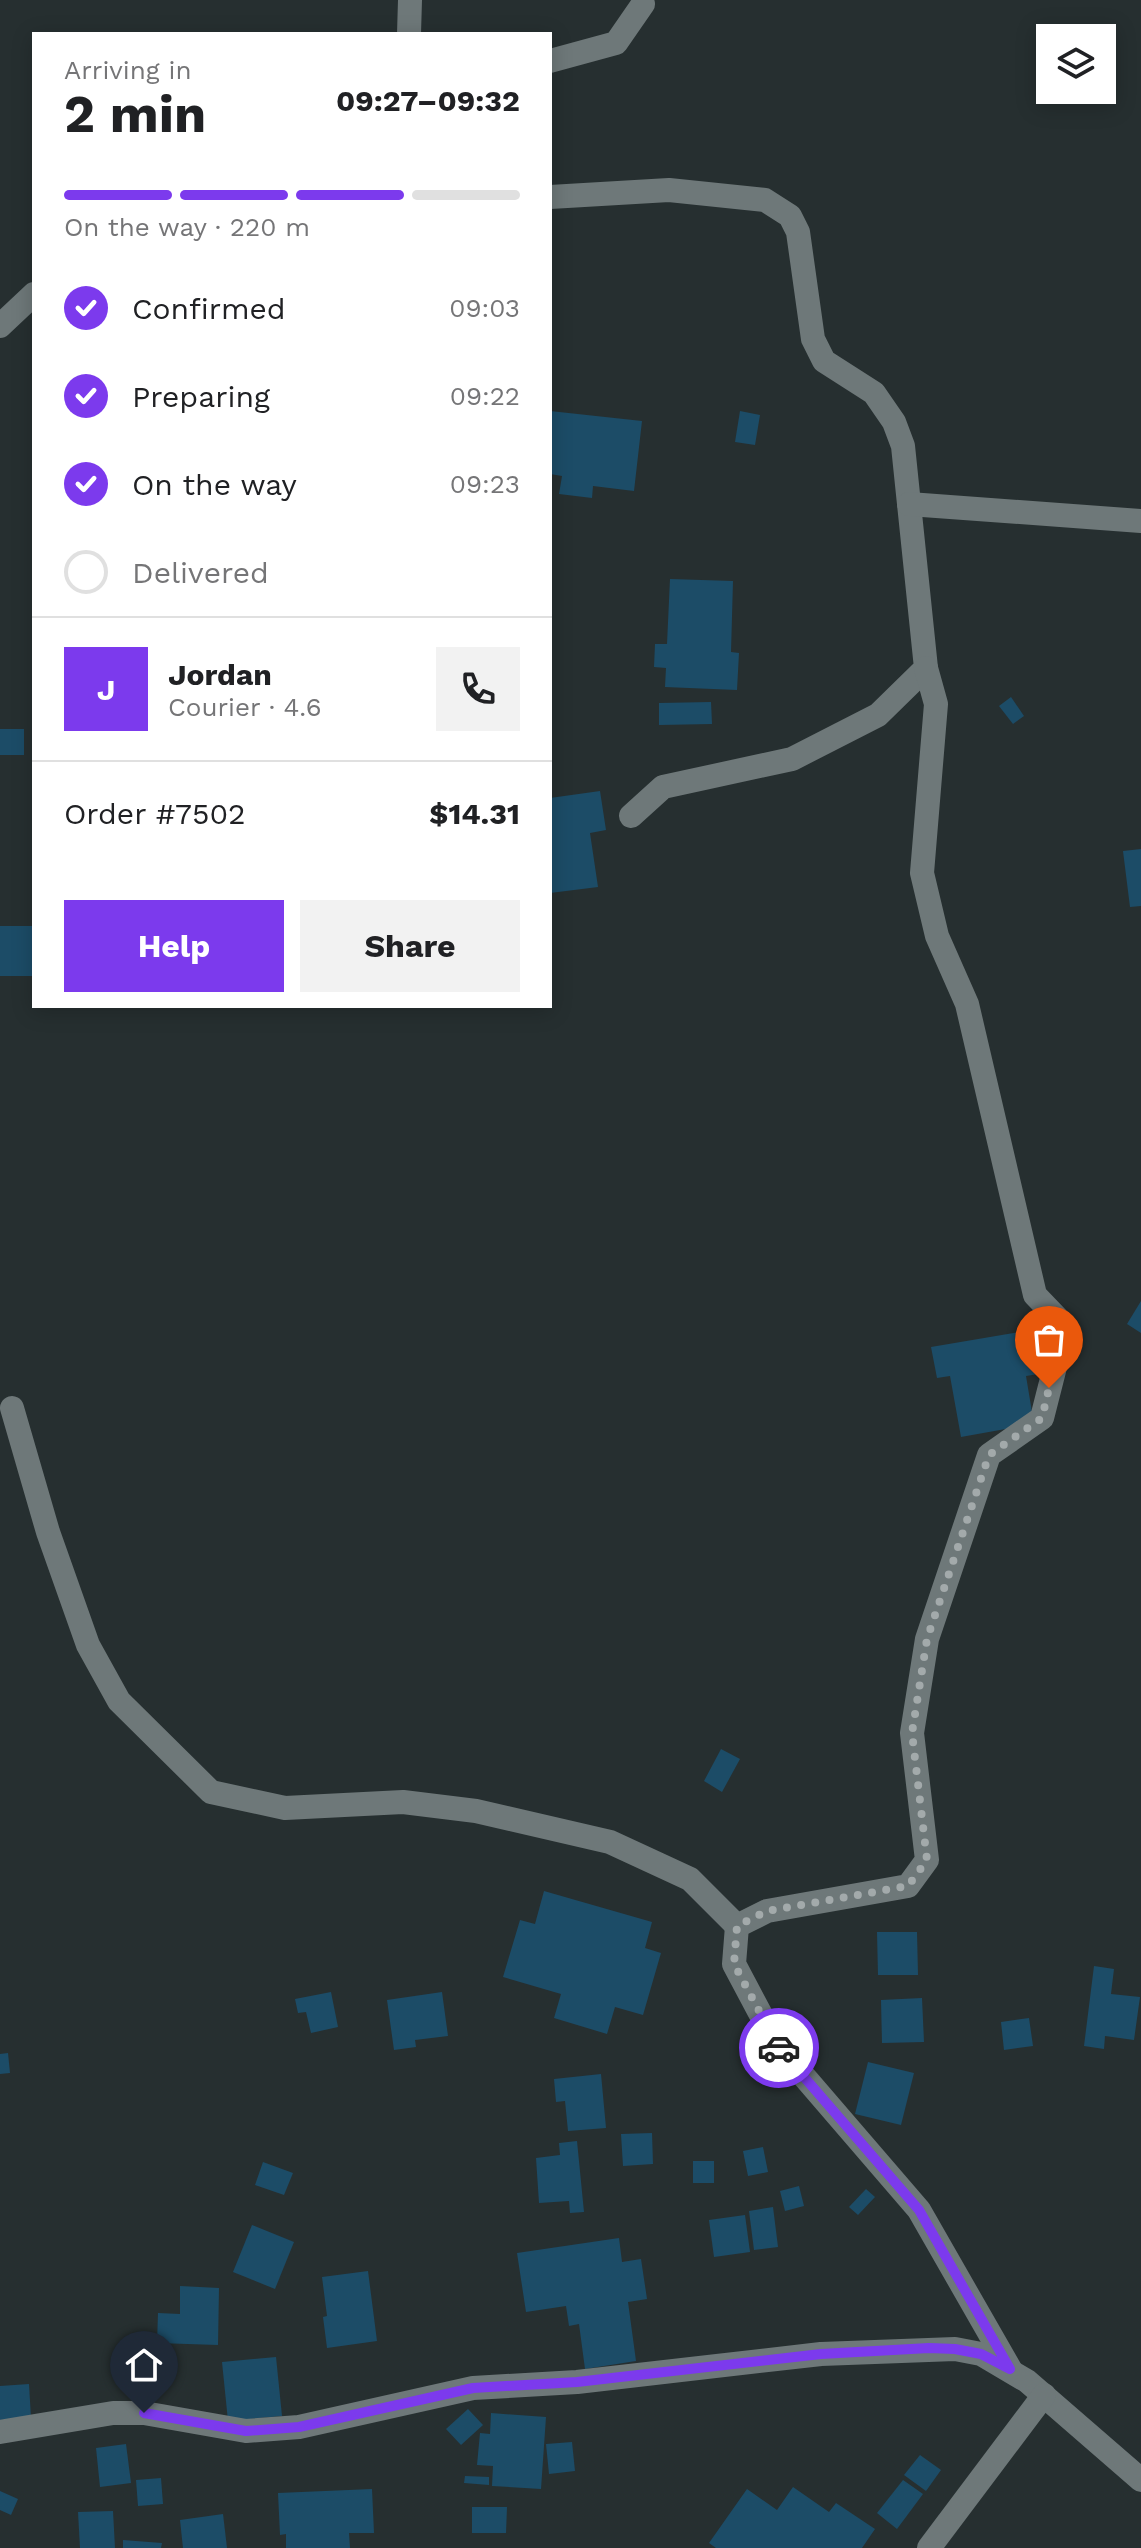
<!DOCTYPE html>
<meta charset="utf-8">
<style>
:root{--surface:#fff;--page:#f2f2f2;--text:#202124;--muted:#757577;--line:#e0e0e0;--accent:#7c3aed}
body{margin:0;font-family:"Work Sans",sans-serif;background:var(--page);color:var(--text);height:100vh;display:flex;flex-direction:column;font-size:30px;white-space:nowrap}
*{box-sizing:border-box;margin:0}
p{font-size:26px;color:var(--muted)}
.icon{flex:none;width:44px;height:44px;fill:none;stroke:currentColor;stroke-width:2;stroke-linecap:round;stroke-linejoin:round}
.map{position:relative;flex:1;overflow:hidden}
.details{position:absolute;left:32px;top:32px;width:520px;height:976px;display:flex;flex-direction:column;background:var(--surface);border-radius:0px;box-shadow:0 4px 20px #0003}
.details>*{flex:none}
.buttons{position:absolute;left:1036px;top:24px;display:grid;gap:16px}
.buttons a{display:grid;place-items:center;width:80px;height:80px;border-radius:0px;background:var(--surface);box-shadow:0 4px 20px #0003;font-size:40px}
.pin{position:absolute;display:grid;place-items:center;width:68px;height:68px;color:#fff;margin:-82px -34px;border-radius:50% 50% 50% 0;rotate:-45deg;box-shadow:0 0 8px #0007}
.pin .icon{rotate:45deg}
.courier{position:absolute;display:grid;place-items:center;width:80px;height:80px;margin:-40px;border:6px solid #7c3aed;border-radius:50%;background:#fff;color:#222;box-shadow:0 2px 10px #0007}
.headline em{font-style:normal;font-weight:700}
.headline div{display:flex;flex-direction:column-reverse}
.headline{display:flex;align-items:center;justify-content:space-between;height:136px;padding:0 32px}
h1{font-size:52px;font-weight:700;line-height:60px}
.bar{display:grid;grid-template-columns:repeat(4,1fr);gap:12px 8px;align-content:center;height:96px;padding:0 32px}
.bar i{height:10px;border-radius:6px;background:var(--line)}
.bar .selected{background:var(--accent)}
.bar p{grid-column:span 4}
.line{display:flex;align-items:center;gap:20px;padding:0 32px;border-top:2px solid var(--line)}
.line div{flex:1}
.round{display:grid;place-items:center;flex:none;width:84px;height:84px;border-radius:0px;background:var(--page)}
ol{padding:0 32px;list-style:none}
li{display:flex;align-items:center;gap:24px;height:88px}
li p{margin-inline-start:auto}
li .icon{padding:8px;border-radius:50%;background:var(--accent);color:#fff;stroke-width:4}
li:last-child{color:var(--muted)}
li i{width:44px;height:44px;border:4px solid var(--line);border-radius:50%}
.cta{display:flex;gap:16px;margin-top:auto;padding:16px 32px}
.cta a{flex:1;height:92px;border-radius:0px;background:var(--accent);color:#fff;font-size:32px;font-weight:700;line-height:92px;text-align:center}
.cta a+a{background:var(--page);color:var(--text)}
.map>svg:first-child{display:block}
</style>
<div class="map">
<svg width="1141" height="2548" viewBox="0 0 1141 2548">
<rect width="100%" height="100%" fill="#262f30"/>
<!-- building -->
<g fill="#1c4c67">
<path d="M550,411L642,421L634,491L593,486L592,498L559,494L562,476L550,474Z"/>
<path d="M740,411L760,415L755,445L735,442Z"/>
<path d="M670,579L733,581L731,652L739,653L737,690L665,687L666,668L654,667L655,644H667Z"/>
<path d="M1011,697L1024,716L1013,724L999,706Z"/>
<path d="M711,702L712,724L659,725V703Z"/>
<rect x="0" y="729" width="24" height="26"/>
<path d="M600,791L606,830L590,833L598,887L550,893V798Z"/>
<path d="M1141,849V906L1130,907L1123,851Z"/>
<rect x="0" y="926" width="34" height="50"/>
<path d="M1141,1301V1333L1127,1324Z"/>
<path d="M1038,1329L1045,1373L1026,1376L1034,1424L961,1437L950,1376L937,1378L931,1347Z"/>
<path d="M721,1749L740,1759L722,1792L704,1781Z"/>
<path d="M544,1891L652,1922L645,1948L661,1953L643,2015L615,2007L607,2034L554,2018L561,1994L503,1977L520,1920L535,1924Z"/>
<path d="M877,1932H917L918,1975H878Z"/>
<path d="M1094,1966L1114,1969L1111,1994L1140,1997L1134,2040L1105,2036L1104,2049L1084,2046Z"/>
<path d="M331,1992L338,2027L311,2033L306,2012L298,2013L295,1999Z"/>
<path d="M442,1992L448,2036L415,2040L416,2047L394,2050L387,2000Z"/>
<path d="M922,1998L924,2042L882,2043L881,2000Z"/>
<path d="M1029,2018L1033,2046L1004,2050L1001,2022Z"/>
<path d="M8,2053L10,2073L0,2074V2054Z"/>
<path d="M868,2062L914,2073L901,2125L855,2114Z"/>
<path d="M601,2074L606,2128L568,2131L565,2101L556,2102L554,2079Z"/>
<path d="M652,2133L653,2164L623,2166L621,2134Z"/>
<path d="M577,2141L584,2212L570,2213L569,2201L539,2203L536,2158L560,2155L559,2143Z"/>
<path d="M763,2147L768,2172L748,2176L743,2151Z"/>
<rect x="693" y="2161" width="21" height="22"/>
<path d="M263,2162L293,2173L284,2195L255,2185Z"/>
<path d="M799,2186L804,2206L785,2211L780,2191Z"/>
<path d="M866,2189L875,2197L858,2215L849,2207Z"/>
<path d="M773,2207L778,2247L754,2250L749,2211Z"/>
<path d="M745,2215L750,2252L714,2257L709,2220Z"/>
<path d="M252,2225L294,2242L275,2289L233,2272Z"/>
<path d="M619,2238L622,2262L641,2259L647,2299L628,2302L636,2361L585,2369L579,2324L569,2326L566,2306L526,2312L517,2253Z"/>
<path d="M368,2271L377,2341L327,2348L323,2317L327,2316L322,2277Z"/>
<path d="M180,2286L219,2288L218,2345L157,2343L158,2313L180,2314Z"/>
<path d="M276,2357L282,2416L228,2421L222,2362Z"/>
<path d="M29,2384L31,2418L0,2420V2386Z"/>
<path d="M468,2409L483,2425L461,2445L446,2429Z"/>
<path d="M491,2413L546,2417L541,2489L492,2486L493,2466L477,2465L480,2433L490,2434Z"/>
<path d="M572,2442L575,2471L549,2474L546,2444Z"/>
<path d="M126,2444L131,2483L100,2487L96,2448Z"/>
<path d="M920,2455L941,2470L926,2491L904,2475Z"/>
<path d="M465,2476L489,2477V2485L464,2483Z"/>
<path d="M161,2478L163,2504L138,2506L136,2480Z"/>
<path d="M903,2480L923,2494L897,2529L877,2513Z"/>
<path d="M793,2487L829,2512L836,2503L875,2529L862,2548H716L709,2543L747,2489L777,2510Z"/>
<path d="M372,2489L374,2533H349L350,2548H286V2534L280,2535L278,2493Z"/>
<path d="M0,2491L18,2499L11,2515L0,2510Z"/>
<path d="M472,2507H507L506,2533H472Z"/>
<path d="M113,2511L115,2548H80L78,2512Z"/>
<path d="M223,2514L227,2548H183L180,2520Z"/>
<path d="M123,2540L162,2543L161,2548H123Z"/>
</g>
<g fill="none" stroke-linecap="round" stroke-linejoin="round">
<!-- minor -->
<g stroke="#6e7879" stroke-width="24">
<path d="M409,34L410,0"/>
<path d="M550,61L616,43L643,4"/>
<path d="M550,197L669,190L765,200L790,216L798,232L813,339L824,361L874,393L894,422L903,446L926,668L878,715L792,759L663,787L631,816"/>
<path d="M0,326L34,294"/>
<path d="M909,504L1141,521"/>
<path d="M926,668L936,704L922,873L937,936L967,1004L1035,1295L1059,1320L1057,1359L1042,1418L989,1455L927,1639L912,1733L927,1860L908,1886L767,1911L737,1926L734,1964L777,2045L919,2210L1010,2369"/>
<path d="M12,1408L48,1532L88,1645L119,1701L211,1792L285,1808L403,1802L476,1811L610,1842L690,1879L737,1926"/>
<path d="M0,2432L113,2413H144L246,2431L299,2427L473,2388L577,2382L821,2354L955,2349L981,2354L1027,2381L1141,2480"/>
<path d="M929,2548L1044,2395"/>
</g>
</g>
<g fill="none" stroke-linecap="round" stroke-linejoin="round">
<!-- done -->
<path stroke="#a3aaab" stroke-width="8" stroke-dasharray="0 14.4" d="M779,2048L734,1964L737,1926L767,1911L908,1886L927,1860L912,1733L927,1639L989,1455L1042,1418L1049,1388"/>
<!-- route -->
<path stroke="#7c3aed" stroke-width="10" d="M144,2413L246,2431L299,2427L473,2388L577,2382L821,2354L929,2348L955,2349L981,2354L1010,2369L919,2210L779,2048"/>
</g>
</svg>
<div class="buttons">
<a><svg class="icon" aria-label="layers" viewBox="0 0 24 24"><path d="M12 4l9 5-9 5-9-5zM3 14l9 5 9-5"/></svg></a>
</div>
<div class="pin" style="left:1049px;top:1388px;background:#ea580c"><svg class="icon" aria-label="bag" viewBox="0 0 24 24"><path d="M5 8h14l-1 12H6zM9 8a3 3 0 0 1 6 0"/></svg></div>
<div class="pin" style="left:144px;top:2413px;background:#1f2937"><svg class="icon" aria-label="home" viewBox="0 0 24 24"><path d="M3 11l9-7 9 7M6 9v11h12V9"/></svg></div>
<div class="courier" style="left:779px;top:2048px"><svg class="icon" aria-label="car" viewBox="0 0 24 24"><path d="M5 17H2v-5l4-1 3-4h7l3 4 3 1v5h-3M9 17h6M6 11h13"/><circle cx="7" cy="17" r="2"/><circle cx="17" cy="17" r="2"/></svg></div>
<section class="details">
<div class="headline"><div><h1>2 min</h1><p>Arriving in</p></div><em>09:27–09:32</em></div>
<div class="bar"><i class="selected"></i><i class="selected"></i><i class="selected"></i><i></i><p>On the way · 220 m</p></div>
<ol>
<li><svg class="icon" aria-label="check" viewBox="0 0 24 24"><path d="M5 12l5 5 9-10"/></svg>Confirmed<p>09:03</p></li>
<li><svg class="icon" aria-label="check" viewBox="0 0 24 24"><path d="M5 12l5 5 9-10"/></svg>Preparing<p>09:22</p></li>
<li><svg class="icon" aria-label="check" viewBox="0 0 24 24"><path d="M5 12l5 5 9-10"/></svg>On the way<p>09:23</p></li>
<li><i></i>Delivered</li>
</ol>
<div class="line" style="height:144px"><b class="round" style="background:var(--accent);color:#fff">J</b><div><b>Jordan</b><p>Courier · 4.6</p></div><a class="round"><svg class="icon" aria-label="phone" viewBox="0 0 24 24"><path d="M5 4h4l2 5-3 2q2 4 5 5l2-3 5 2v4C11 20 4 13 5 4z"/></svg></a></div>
<div class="line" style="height:104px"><div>Order #7502</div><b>$14.31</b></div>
<div class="cta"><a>Help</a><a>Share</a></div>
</section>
</div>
